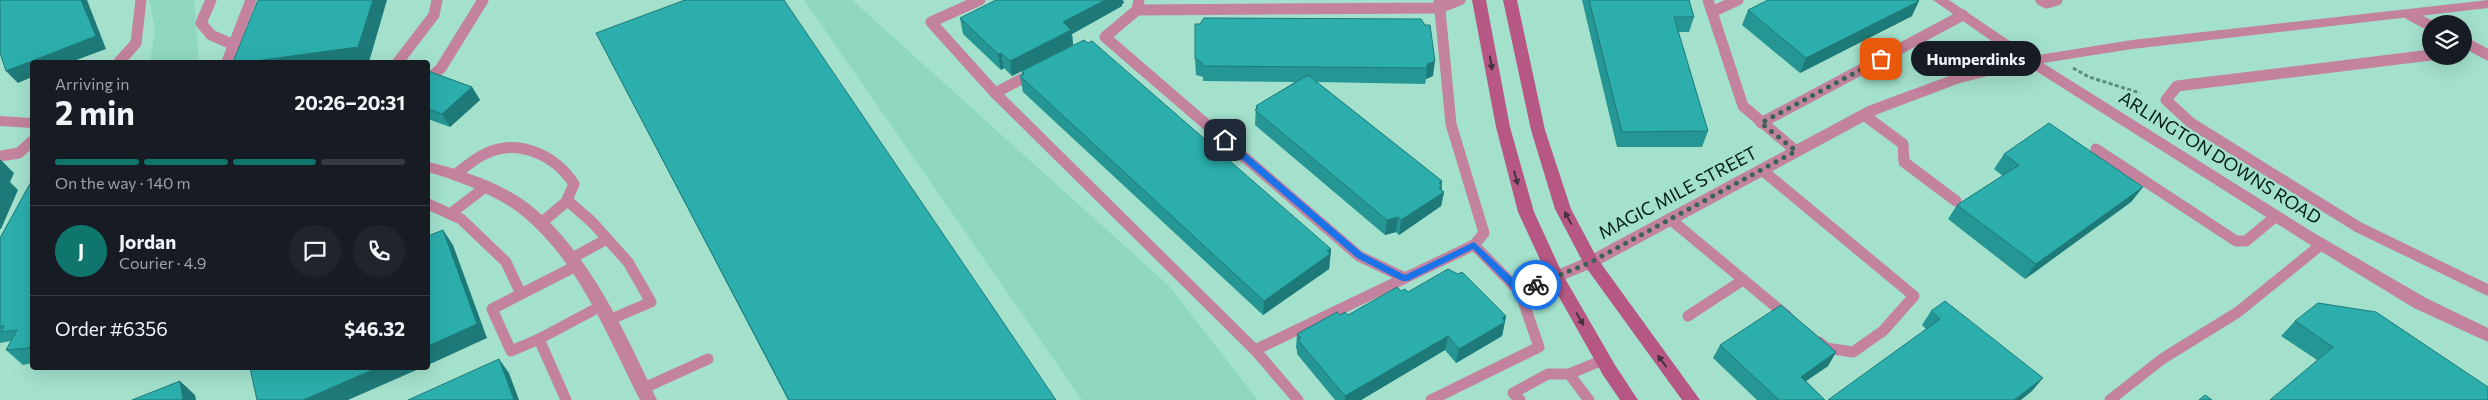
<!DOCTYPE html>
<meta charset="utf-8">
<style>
:root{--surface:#171b24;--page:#20242c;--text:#f1f3f6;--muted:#9ea1a6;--line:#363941;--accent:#0f766e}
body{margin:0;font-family:Commissioner,sans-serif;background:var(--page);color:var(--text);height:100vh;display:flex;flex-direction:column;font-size:19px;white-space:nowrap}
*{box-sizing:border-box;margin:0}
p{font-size:16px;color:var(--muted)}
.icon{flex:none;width:28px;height:28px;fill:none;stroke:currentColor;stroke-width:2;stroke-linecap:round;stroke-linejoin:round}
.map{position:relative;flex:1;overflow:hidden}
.drawer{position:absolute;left:30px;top:60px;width:400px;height:310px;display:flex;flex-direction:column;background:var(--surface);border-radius:5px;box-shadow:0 5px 20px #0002}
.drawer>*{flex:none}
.controls{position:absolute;left:2422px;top:15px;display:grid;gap:10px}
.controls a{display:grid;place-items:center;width:50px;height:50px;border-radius:50%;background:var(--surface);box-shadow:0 5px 20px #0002;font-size:25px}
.pin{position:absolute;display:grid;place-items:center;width:42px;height:42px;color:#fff;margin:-21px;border-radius:10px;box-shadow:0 2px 8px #0006}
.courier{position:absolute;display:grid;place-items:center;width:50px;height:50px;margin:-25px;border:4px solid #1a73e8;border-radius:50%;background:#fff;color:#222;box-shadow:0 1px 6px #0007}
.bubble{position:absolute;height:35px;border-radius:18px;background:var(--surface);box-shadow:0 5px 20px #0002;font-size:16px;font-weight:700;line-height:35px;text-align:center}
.overview em{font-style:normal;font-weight:700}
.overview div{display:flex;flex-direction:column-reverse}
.overview{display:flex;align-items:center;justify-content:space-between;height:85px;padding:0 25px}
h1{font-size:32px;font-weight:700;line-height:38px}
.bar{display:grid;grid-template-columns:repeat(4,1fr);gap:8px 5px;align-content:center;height:60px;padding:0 25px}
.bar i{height:6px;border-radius:4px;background:var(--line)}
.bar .on{background:var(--accent)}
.bar p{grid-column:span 4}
.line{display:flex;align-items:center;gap:12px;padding:0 25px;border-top:1px solid var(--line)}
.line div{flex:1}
.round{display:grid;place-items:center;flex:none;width:52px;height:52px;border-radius:26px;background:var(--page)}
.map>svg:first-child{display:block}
</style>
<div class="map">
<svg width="2488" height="400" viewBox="0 0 2488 400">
<rect width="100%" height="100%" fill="#a3e1cd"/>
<!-- built -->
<g fill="#8fd7c1">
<path d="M149,0H194L199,62H150L155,30Z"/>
<path d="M804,0H852L1168,285L1258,400H1082Z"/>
</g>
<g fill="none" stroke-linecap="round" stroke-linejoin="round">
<!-- path -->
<path stroke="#5d8b7c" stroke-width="3" stroke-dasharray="4 2.5" stroke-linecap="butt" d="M2073,68L2089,77L2140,93"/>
<!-- lane -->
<g stroke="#c3829d" stroke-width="11">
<path d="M211,0L201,23L211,35L234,45"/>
<path d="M980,0L931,22L995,93L1033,73"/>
<path d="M1139,0L1137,10L1440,8L1460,0"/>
<path d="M1439,0L1451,124L1484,233L1474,245"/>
<path d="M1708,0L1743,106L1796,151"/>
<path d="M2041,0L2047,3L2057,0"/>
<path d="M1137,10L1105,37L1359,256L1405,278L1474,245L1520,292L1556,277"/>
<path d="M1712,12L1738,0"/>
<path d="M2410,15L2431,26"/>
<path d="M2464,42L2488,55"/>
<path d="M2431,55L2177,86L2166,100L2191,123L2358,227L2488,290"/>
<path d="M119,62L136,43L141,0"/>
<path d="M227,62L251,0"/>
<path d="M398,62L434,15L437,0"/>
<path d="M428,80L441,68L483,0"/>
<path d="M995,93L1255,350L1298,400"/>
<path d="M1864,115L1903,144L1904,162L1956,201"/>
<path d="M1761,123L1963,15"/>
<path d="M2096,149L2236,241H2246L2276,216"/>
<path d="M0,156L19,153L32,141"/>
<path d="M1762,170L1914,296L1883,331L1853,352L1826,348L1819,342"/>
<path d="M455,175C465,167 475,158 487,153C519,138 556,156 574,184L566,202L540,224"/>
<path d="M568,201L592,222L628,262L651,302L609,320"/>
<path d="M428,204L461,219L506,262L521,294L492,309L511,351L539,339"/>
<path d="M450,214L484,188"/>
<path d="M1670,219L1787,316"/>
<path d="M570,259L607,239"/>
<path d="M521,294L576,266"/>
<path d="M1688,316L1743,280"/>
<path d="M1255,350L1405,278"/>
<path d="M1569,374L1589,400"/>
<path d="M644,388L708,359"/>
<path d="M566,400L539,339L601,306"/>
<path d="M1431,400L1539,347L1520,292"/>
<path d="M1520,400L1513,393L1548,374H1569L1603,360"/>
<path d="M2110,400L2162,359L2238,312L2322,244"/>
</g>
<!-- street -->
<g fill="#c3829d" fill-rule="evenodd">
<path d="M1933,0H1949L2032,56L2132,40L2488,0V8L2132,49L2043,63L2314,233L2426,298L2488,328V342L2414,308L2304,241L2028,66L1960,83L1878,114L1597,266L1556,283L1550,281L1548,277L1550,273L1585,258L1868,106L1952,75L2017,59Z"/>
<path d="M0,116L32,118V128L0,126Z"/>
<path d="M428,162C463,170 508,185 535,209C590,255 627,336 657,400H640C608,337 579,263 524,217C499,196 459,181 428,172Z"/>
</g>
<!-- secondary -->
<g fill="#b75884" fill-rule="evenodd">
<path d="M1472,0H1486L1510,127L1534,212L1563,275L1615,365L1638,400H1620L1603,375L1550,281L1518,212L1496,127Z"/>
<path d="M1503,0H1517L1545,130L1571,209L1597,258L1700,400H1682L1585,266L1555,209L1531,130Z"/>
</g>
</g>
<!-- wall -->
<g fill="#259694">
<path d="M1582,0H1689L1694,17L1689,32H1678L1708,131L1702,147H1617Z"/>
<path d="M1124,3L1122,4V6L1072,34L1073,45L1012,76L1004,68L1001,70L963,34L960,18Z"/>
<path d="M1748,10L1912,16L1800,73L1742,25Z"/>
<path d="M1421,19L1433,76L1426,79L1425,84L1317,82L1442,181L1441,190L1444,192L1441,206L1399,235L1396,232L1385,235L1255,125L1256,106L1295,82L1203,81V77L1196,75L1195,59Z"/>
<path d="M596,33L1056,400H788Z"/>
<path d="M428,71L472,87L480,100L450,127L428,119Z"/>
<path d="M1022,71L1331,249L1329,269L1263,315L1023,92L1020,76L1022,75Z"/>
<path d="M2004,154L2143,187L2131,202L2025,279L1948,219L1957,205L2003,176L1994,169Z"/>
<path d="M32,180V363L23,365L6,350L11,341L0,343V238Z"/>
<path d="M1401,291L1408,292L1506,316L1502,336L1456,363L1445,350L1361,400H1335L1297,354V350L1296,348L1297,334L1340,315H1348Z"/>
<path d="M1931,311L2032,391L1926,329L1922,325Z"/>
<path d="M2295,321L2488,387L2317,360L2281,336Z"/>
<path d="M1720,345L1836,352L1828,366L1806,381L1825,400H1757L1713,358Z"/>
</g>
<!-- shaded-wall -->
<g fill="#1e7a78">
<path d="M81,0H87L106,49L71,62H32V77L18,83L6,71Z"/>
<path d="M373,0H387L369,62H248Z"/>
<path d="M1105,0H1123L1124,3L1122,4V6L1072,34L1073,45L1012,76L1010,61L1063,22Z"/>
<path d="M1919,1L1912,16L1800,73L1806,58Z"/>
<path d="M1001,53L1004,68L1001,70L998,54Z"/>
<path d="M1435,61L1433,76L1426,79L1427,68V64Z"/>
<path d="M472,87L480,100L450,127L442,114Z"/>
<path d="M0,159L14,173L10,182L18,190L1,229H0Z"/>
<path d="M1442,181L1441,187L1442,186L1441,194L1444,192L1441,206L1399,235L1401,220Z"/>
<path d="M2143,187L2131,202L2025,279L2036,264Z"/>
<path d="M1398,217L1396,232L1385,235L1387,220Z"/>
<path d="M443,230L453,245L487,338L428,365V346Z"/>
<path d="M1331,249L1329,269L1263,315L1264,301Z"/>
<path d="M1506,316L1502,336L1456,363L1459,349Z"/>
<path d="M1448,336L1445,350L1361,400H1345V396Z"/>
<path d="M32,341V351L29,348Z"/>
<path d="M1836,352L1828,366L1793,390L1801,377Z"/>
<path d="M499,359L509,373L519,400H514Z"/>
<path d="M377,368H421L348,400H303Z"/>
<path d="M2043,378L2032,391L2021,400H2014Z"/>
<path d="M180,381L195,395L196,400H183Z"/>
</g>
<!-- building -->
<g fill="#2baeac" stroke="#1e7a78">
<path d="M0,0H81L96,36L6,71L0,53Z"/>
<path d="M258,0H373L358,47L248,62H233Z"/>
<path d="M685,0H784L1056,400H789L596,33Z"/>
<path d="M996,0H1105L1063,22L1071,30L1010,61L1001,53L998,54L960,18Z"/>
<path d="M1589,0H1689L1694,17H1674L1708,131L1622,132Z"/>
<path d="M1768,0H1918L1919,1L1806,58L1748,10Z"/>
<path d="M1204,18L1421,19L1425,25H1430L1435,61L1427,64V68L1202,66V62L1195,59V24H1200Z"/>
<path d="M1084,40L1088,43L1092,41L1331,249L1327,251L1330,254L1264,301L1020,76L1024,74L1022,71Z"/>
<path d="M428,71L472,87L442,114L428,109Z"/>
<path d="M1308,75L1442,181L1439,183L1442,186L1439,188L1444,192L1401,220L1398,217L1387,220L1255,110L1258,108L1256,106L1259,104Z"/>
<path d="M2049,123L2143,187L2036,264L1957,205L2019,165L2004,154Z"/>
<path d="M32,180V341L29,348L6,350L17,330L1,332L4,326H0V238Z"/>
<path d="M443,230L477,324L428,346V236Z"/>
<path d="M1448,269L1458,274L1462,272L1506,316L1502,318L1505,322L1459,349L1448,336L1345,396L1298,340L1301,338L1297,334L1337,312L1340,315L1345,312L1348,315L1397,287L1401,291L1405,289L1408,292Z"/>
<path d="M1945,301L2043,378L2014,400H1828L1940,319L1931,311Z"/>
<path d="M2318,303L2376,312L2488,387V400H2270L2333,347L2295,321Z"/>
<path d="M1781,305L1836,352L1801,377L1825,400H1779L1720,345Z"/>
<path d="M499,359L514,400H408Z"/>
<path d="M250,368H377L303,400H257Z"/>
<path d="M180,381L183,400H132Z"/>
<path d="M2205,395L2212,400H2199Z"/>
</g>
<!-- one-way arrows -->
<defs><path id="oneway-solid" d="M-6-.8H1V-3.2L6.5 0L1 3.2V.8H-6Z" transform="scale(1.25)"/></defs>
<g fill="#43333e">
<use href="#oneway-solid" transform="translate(1491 63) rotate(80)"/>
<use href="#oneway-solid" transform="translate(1516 178) rotate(75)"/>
<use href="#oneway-solid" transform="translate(1568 218) rotate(-118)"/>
<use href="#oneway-solid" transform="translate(1580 319) rotate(60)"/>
<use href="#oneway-solid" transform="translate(1662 361) rotate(-126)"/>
</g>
<!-- route -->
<path fill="#1a73e8" d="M1222,138H1228L1362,253L1405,275L1474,242L1522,287L1536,282L1540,285L1523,294H1517L1473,249L1408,281H1402L1357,258L1222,142Z"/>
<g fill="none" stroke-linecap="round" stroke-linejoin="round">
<!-- done -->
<path stroke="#3c6357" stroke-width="5" stroke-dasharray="0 9" d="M1536,285L1591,262L1796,151L1761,123L1881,59"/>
</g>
<g text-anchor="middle" stroke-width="4.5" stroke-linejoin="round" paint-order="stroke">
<!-- street labels -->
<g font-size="18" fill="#051f18" stroke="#a3e1cd">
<text transform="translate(2220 158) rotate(32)" y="6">ARLINGTON DOWNS ROAD</text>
<text transform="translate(1678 193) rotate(-28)" y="6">MAGIC MILE STREET</text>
</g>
</g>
</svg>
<div class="controls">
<a><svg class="icon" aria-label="layers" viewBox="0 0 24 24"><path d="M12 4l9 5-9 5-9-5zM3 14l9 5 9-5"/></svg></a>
</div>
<div class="pin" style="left:1881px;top:59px;background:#ea580c"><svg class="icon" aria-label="bag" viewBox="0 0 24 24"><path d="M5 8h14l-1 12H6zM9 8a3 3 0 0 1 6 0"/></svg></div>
<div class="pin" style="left:1225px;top:140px;background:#1f2937"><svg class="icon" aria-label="home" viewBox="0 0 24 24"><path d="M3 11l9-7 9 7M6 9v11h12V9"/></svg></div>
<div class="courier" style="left:1536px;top:285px"><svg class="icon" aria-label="bike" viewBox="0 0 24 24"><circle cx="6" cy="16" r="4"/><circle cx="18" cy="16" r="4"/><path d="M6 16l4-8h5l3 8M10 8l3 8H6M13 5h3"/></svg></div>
<div class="bubble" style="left:1911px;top:41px;width:130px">Humperdinks</div>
<section class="drawer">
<div class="overview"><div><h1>2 min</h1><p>Arriving in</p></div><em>20:26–20:31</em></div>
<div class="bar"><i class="on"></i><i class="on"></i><i class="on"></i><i></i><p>On the way · 140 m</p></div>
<div class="line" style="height:90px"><b class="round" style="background:var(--accent);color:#fff">J</b><div><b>Jordan</b><p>Courier · 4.9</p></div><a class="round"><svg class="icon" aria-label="chat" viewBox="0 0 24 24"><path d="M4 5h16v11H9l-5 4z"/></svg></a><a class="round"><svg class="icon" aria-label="phone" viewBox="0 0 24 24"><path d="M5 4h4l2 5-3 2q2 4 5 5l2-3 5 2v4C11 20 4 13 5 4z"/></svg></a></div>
<div class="line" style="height:65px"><div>Order #6356</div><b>$46.32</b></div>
</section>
</div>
